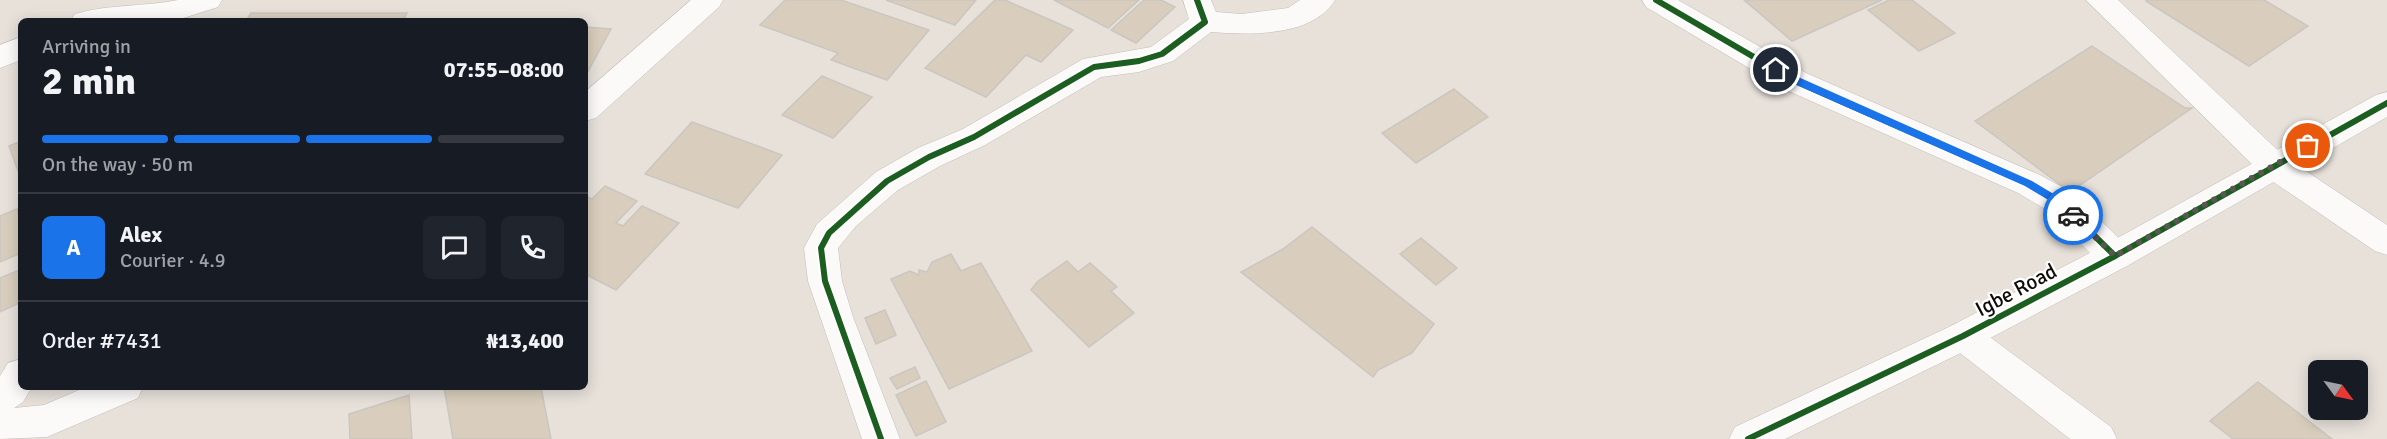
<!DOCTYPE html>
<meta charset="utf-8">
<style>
:root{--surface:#171b24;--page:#20242c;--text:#f1f3f6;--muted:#9ea1a6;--line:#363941;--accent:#1a73e8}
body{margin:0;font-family:Signika,sans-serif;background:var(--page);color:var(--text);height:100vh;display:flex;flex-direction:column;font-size:22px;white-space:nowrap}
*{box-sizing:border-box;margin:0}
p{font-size:20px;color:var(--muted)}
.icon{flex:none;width:33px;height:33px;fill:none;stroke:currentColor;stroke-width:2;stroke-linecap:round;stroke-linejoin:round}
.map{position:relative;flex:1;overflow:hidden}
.details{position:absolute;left:18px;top:18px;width:570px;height:372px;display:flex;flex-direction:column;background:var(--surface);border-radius:9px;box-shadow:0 3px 15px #0003}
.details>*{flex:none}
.needle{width:39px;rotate:123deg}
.buttons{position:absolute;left:2308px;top:360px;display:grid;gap:12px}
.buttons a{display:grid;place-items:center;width:60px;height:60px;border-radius:9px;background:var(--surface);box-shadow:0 3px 15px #0003;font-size:30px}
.pin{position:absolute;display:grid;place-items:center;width:51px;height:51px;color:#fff;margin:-26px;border:3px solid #fff;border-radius:50%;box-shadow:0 2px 6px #0007}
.courier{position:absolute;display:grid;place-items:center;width:60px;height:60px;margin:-30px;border:4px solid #1a73e8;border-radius:50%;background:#fff;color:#222;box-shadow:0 2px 8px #0007}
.head em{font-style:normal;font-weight:700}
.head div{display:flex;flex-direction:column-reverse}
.head{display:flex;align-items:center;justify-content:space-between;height:102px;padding:0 24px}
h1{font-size:39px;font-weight:700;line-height:45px}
.bar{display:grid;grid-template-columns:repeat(4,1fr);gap:9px 6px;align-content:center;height:72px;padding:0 24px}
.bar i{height:8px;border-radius:4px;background:var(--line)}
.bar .active{background:var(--accent)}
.bar p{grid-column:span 4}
.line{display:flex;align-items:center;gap:15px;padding:0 24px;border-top:2px solid var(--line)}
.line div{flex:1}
.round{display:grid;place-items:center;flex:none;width:63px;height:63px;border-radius:9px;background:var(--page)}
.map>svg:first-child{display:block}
</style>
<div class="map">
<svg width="2387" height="439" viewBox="0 0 2387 439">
<rect width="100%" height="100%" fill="#e7e1da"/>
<!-- building -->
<g fill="#d9cebd" stroke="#cac6c0" stroke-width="1.5">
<path d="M785,0H841L929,30L887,80L831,60L838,53L760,25Z"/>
<path d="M886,0H976L955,25Z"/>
<path d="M995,0H1005L1073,30L1041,62L1026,55L986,97L925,68Z"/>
<path d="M1054,0H1139L1108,28Z"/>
<path d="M1144,0H1161L1175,7L1136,43L1111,30Z"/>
<path d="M1744,0H1882L1792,41Z"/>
<path d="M1889,0H1912L1955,33L1919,51L1868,10Z"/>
<path d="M2148,0H2264L2308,26L2249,66L2146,1Z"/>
<path d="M251,13H407L403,21H246Z"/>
<path d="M585,27L611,29L586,75H585Z"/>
<path d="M2092,46L2185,108H2192L2070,192L1975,121Z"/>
<path d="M822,76L872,97L833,138L782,115Z"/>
<path d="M1454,89L1488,117L1416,163L1382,133Z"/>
<path d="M692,122L782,155L738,208L645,174Z"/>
<path d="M21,141V179L9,146Z"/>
<path d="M605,186L637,201L616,223L623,226L642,206L679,223L616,290L585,274V196L592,199Z"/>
<path d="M17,209L21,223V253L0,262V216Z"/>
<path d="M1312,227L1434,324L1412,353L1378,370L1373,377L1241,272L1283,249Z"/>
<path d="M1421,238L1457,268L1436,285L1400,254Z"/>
<path d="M951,254L961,271L981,263L1032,351L949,389L891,279L910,271L919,275V270L927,272L932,262Z"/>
<path d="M1067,261L1078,272L1090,263L1117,287L1111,291L1134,313L1089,347L1031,290L1037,282Z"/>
<path d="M19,270L21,302L0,312V278Z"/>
<path d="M885,310L896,335L876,344L865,318Z"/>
<path d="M915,367L920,378L897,389L890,378Z"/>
<path d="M926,381L946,422L916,436L896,395Z"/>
<path d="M2258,382L2332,439H2233L2210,421Z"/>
<path d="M444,387H541L551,439H453Z"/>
<path d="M409,395L412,439H350L349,414Z"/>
</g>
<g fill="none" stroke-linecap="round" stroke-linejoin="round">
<!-- minor casing -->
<g stroke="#c2bdb8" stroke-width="1">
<g id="minor">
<path d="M178,0H222L218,7L174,21H70L75,14C108,4 144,7 178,0Z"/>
<path d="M691,0H723L719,7L596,118L585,121V92Z"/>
<path d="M1183,0H1211L1216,12L1242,14L1288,8L1300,0H1335C1313,37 1249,35 1211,32L1173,61L1139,72L1101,77L985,145L940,166L898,190L856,226L838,248L842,281L853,317L900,439H862L808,281L804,248L817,224L876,172L918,148L963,129L1083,59L1151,47L1189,19Z"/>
<path d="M1642,0H1678L1806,73L2040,175L2071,192L2127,246L2132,256L2127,266L2115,270L2103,266L2047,210L2018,193L1784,89L1646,7Z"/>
<path d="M2086,0H2118L2285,157L2387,225V255L2375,251L2263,175Z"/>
<path d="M21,37V60L0,68V45Z"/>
<path d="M1963,321L1975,326L2111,427L2117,439H2070L1951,346L1945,336L1951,326Z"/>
<path d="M21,359V387H32L23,402L14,408L44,405L86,387H143L138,398L47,437L0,439V376L8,363Z"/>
</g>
</g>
<!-- tertiary casing -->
<g stroke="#c2bdb8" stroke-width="1">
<path id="tertiary" d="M2387,92V117L2127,266L1975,346L1785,439H1729L1735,427L1951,326L2103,246L2376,95Z"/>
</g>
<!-- minor -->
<use href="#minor" fill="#fbfaf9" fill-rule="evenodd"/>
<!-- tertiary -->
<use href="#tertiary" fill="#fbfaf9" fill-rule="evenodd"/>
<!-- cycleway casing -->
<g stroke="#fff" stroke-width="10">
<g id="cycleway">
<path d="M1656,0L1795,81L2029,184L2059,201L2115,256"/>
<path d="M881,439L825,281L821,248L829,233L887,181L929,157L974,137L1094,67L1139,61L1162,54L1205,22L1197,0"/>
<path d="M1748,439L1963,336L2115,256L2387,103"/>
</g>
</g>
<!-- cycleway -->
<use href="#cycleway" stroke="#1b5e20" stroke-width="6"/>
</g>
<!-- route -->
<path fill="#1a73e8" d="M1776,67L2032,181L2062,199L2078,215L2076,218H2069L2055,204L2025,186L1792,83L1773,72L1772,70Z"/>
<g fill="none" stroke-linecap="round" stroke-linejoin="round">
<!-- done -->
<path stroke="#5a5651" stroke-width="6" stroke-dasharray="0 10.8" d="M2073,215L2115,256L2308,146"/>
</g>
<g text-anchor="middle" stroke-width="4.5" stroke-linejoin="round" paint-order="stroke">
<!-- street labels -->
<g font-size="21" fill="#0e0b07" stroke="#fff">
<text transform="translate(2016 290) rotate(-28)" y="7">Igbe Road</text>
</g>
</g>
</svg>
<div class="buttons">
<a><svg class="needle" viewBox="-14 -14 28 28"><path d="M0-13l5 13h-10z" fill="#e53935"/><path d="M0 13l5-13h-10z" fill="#9ea1a6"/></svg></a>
</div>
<div class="pin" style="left:2308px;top:146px;background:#ea580c"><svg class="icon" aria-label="bag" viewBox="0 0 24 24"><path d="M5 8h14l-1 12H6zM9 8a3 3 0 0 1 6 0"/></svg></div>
<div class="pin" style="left:1776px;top:70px;background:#1f2937"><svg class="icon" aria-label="home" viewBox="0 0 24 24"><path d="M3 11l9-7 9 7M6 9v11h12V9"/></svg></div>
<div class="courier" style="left:2073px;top:215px"><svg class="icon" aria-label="car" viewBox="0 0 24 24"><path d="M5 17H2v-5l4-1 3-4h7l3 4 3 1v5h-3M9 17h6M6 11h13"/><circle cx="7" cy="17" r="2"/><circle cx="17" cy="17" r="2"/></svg></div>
<section class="details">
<div class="head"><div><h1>2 min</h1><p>Arriving in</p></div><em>07:55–08:00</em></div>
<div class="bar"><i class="active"></i><i class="active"></i><i class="active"></i><i></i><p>On the way · 50 m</p></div>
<div class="line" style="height:108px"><b class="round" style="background:var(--accent);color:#fff">A</b><div><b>Alex</b><p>Courier · 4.9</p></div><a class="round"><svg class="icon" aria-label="chat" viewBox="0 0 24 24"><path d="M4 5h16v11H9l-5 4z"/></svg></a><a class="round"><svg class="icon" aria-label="phone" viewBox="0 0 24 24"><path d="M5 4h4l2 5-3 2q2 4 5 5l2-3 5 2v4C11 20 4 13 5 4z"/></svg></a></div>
<div class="line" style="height:78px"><div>Order #7431</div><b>₦13,400</b></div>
</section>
</div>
